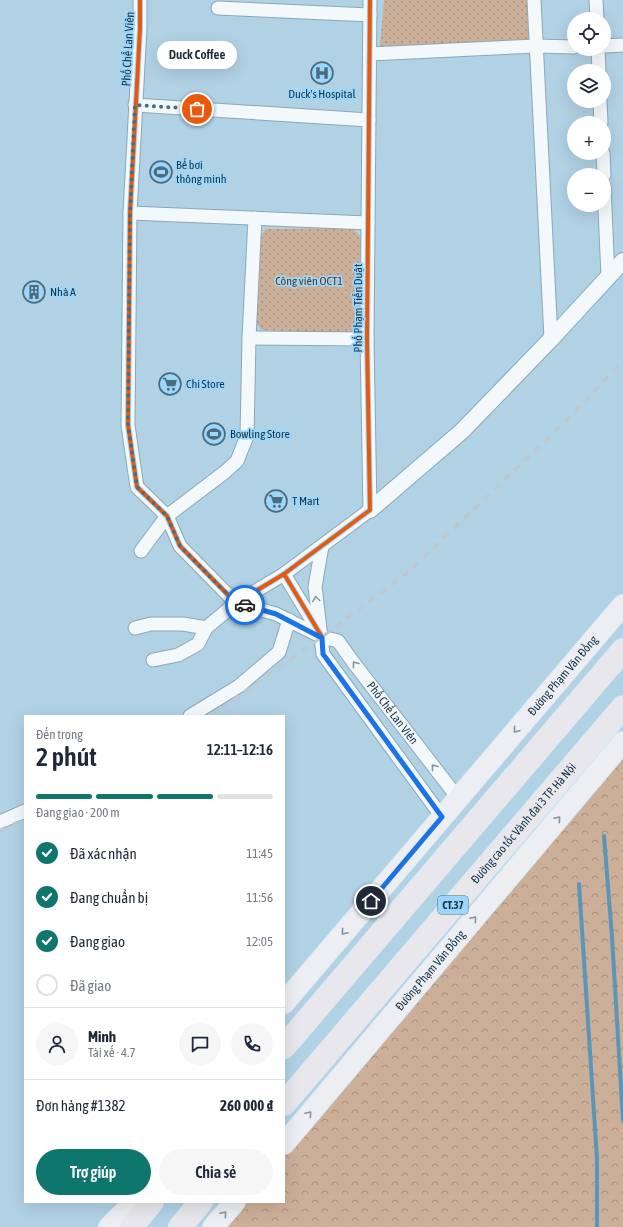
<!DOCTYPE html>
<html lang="vi">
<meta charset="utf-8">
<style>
:root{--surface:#fff;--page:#f6f6f7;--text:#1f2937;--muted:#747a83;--line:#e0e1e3;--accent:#0f766e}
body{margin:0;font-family:"Asap Condensed",sans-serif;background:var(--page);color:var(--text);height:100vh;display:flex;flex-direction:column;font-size:15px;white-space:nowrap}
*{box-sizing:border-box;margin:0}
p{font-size:13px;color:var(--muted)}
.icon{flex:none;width:22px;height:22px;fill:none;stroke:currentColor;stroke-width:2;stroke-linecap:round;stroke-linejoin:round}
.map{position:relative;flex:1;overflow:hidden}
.details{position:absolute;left:24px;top:715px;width:261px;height:488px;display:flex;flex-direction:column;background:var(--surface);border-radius:0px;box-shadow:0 4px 16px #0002}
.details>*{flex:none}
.fabs{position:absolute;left:567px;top:12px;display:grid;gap:8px}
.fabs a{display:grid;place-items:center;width:44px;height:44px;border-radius:50%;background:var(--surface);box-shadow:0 4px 16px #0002;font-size:20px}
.pin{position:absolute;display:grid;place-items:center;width:34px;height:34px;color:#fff;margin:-17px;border:2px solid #fff;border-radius:50%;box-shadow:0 1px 4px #0007}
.courier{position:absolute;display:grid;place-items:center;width:40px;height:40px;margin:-20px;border:3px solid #1a73e8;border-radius:50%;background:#fff;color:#222;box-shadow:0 1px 5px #0007}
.bubble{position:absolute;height:28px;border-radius:14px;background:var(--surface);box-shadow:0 4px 16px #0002;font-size:13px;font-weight:600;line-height:28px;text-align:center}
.headline em{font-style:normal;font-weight:600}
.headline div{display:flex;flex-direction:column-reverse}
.headline{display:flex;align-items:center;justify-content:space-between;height:68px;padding:0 12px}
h1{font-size:26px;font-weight:600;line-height:30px}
.bar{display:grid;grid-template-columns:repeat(4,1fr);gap:6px 4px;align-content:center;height:48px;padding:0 12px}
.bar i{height:5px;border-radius:3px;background:var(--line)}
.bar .current{background:var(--accent)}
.bar p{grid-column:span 4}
.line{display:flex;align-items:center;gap:10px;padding:0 12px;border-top:1px solid var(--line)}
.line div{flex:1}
.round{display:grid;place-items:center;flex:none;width:42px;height:42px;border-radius:21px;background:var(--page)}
ol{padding:0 12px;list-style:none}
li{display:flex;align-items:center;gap:12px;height:44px}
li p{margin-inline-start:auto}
li .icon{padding:4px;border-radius:50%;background:var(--accent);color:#fff;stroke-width:4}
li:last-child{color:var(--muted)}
li i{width:22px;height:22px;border:2px solid var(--line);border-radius:50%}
.cta{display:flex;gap:8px;margin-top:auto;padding:8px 12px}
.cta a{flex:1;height:46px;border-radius:24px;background:var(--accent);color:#fff;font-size:16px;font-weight:600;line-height:46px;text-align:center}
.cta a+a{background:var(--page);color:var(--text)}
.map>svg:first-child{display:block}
</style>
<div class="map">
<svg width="623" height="1227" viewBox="0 0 623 1227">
<defs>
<pattern id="green-dots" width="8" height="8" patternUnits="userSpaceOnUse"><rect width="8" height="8" fill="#ccaf99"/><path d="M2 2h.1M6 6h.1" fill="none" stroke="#a48f7f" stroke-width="1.8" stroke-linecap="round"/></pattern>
<pattern id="forest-crowns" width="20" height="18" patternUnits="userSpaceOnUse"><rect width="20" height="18" fill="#ccaf99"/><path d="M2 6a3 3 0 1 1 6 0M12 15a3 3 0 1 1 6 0" fill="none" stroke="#a48f7f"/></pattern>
</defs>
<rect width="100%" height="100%" fill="#b1d1e5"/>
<!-- green -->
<g fill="url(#green-dots)">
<path d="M384,0H530L532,43L380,46Z"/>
<path d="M349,228L358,233L361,240L360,321L356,329L350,334L262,330L256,323L257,247L262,234L266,229Z"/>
</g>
<!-- forest -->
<path fill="url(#forest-crowns)" d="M623,755V1227H222L243,1202H284V1153Z"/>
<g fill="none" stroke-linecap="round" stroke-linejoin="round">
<!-- stream -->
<g stroke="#5c96b7" stroke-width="4">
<path d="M604,836L612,937L623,1121"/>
<path d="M579,884L597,1159V1227"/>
</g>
<!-- minor casing -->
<g stroke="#8ba8b9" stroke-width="15">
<g id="minor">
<path d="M140,0V28L130,213L128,425L132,453L137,487L167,516L180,546L236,603L284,574L322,637"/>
<path d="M534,0L551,339"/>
<path d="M596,0L597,19"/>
<path d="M218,8L370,15"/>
<path d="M604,46L623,45"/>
<path d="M598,49L599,71"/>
<path d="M370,54L536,46L574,47"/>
<path d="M600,101L601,123"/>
<path d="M135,105L369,120"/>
<path d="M603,153L604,175"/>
<path d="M604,187L608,277"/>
<path d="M130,213L368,223"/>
<path d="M249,338L367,339"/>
<path d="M322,546L315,587L323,654L442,817"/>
<path d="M141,551L167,516L225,472L237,461L247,436L249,338L255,218"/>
<path d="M284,574L370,510L367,339L370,0"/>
<path d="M135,628L151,624H183L206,628"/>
<path id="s1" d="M153,660L178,655L198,644L206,628L236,603L276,614L322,637L338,641L353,662L458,798"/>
<path d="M190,716L239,686L279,652L289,620"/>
<path d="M0,822L25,811"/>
</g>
</g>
<!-- tertiary casing -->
<g stroke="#8ba8b9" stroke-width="18">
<path id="tertiary" d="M370,510L462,431L551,339L623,261"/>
</g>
<!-- primary casing -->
<g stroke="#dceaf3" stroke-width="22">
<g id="primary">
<path id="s2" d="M284,1003L623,605"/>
<path id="s3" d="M284,1144L623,742"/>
<path d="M109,1227L123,1213L138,1202"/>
<path d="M213,1227L235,1202"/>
</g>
</g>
<!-- motorway casing -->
<g stroke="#dceaf3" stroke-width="24">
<g id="motorway">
<path d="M284,1047L623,650"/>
<path id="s4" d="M284,1104L623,707"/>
<path d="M131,1227L152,1202"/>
<path d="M180,1227L201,1202"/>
</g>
</g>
<!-- minor -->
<use href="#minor" stroke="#f3f8fb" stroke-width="13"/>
<!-- tertiary -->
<use href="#tertiary" stroke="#f3f8fb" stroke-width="16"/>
<!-- primary -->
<use href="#primary" stroke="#eceef2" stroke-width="20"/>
<!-- motorway -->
<use href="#motorway" stroke="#e8e7ec" stroke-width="22"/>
<!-- rail -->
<g stroke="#bdc7cc" stroke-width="3" stroke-dasharray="7 7" stroke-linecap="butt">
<path d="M210,716L322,637L406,574L567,420L623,361"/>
<path d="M0,830L25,819"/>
</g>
<!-- cycleway casing -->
<g stroke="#9bd6fb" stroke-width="6">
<g id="cycleway">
<path d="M140,0V28L130,213L128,425L132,453L137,487L167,516L180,546L236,603L284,574L322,637"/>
<path d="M284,574L370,510L367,339L370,0"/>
</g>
</g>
<!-- cycleway -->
<use href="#cycleway" stroke="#e8590c" stroke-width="4"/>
</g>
<!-- one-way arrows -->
<defs><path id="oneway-chevron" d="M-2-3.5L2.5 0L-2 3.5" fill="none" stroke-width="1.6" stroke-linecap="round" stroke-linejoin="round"/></defs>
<g stroke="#8496a1">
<use href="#oneway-chevron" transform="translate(316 599) rotate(-98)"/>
<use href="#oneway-chevron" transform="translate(355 664) rotate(-127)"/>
<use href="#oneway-chevron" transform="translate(434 767) rotate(-128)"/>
</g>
<g stroke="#80929c">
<use href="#oneway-chevron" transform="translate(516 730) rotate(130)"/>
<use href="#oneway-chevron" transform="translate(558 819) rotate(-50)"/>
<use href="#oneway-chevron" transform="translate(474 919) rotate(-50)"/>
<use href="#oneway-chevron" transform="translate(344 932) rotate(130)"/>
<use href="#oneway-chevron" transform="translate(309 1114) rotate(-50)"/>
<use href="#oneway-chevron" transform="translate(224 1214) rotate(-50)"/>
</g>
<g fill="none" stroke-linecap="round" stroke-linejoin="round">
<!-- done -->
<path stroke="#4c6c7e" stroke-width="4" stroke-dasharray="0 7.2" d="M197,109L135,105L130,214L128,425L137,487L167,516L180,546L236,603L245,605"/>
<!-- route -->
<path stroke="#1a73e8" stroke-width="5" d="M245,605L276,614L322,638L323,654L442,817L371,901"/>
</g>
<!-- icons -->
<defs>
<g id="hospital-ring" transform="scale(1.15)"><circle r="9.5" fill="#9bd6fb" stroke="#4c6c7e" stroke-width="1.5"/><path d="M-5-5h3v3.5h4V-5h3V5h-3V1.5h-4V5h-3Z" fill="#4c6c7e"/></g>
<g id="stadium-ring" transform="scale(1.15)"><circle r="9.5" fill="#9bd6fb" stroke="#4c6c7e" stroke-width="1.5"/><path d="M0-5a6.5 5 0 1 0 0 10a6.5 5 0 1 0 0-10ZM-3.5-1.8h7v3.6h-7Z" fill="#4c6c7e"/></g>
<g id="building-ring" transform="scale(1.15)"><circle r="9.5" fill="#9bd6fb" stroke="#4c6c7e" stroke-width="1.5"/><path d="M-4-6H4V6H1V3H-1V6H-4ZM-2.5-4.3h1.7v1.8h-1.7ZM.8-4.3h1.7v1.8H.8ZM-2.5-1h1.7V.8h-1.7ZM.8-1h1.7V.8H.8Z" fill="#4c6c7e"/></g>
<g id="supermarket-ring" transform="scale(1.15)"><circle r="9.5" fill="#9bd6fb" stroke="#4c6c7e" stroke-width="1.5"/><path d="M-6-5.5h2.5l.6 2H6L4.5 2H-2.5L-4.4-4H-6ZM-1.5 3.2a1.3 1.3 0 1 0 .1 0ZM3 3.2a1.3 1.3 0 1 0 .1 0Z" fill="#4c6c7e"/></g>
</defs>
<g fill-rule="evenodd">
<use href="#hospital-ring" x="322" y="73"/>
<use href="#stadium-ring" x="161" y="172"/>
<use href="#building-ring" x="34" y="292"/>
<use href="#supermarket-ring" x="170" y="384"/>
<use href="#stadium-ring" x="214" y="434"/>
<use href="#supermarket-ring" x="276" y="501"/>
</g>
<g text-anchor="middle" stroke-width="3.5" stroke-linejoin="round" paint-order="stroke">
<!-- shield labels -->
<rect fill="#9bd6fb" stroke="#3d657d" stroke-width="1" x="438" y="896" width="30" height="18" rx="3"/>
<g font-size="11" font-weight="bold" fill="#153547">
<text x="453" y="909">CT.37</text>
</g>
<!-- street labels -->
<g font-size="12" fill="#153547" stroke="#9bd6fb">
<text transform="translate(128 49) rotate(-87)" y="4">Phố Chế Lan Viên</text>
<text transform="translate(358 308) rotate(-90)" y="4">Phố Phạm Tiến Duật</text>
<text dy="4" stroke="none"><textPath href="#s2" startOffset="430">Đường Phạm Văn Đồng</textPath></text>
<text dy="4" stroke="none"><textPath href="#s1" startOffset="305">Phố Chế Lan Viên</textPath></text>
<text dy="4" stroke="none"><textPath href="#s4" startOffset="369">Đường cao tốc Vành đai 3 TP. Hà Nội</textPath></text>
<text dy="4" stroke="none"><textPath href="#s3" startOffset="227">Đường Phạm Văn Đồng</textPath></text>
</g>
<!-- poi labels -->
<g font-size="12" fill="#153547" stroke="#9bd6fb" text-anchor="start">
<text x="322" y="98" text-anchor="middle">Duck's Hospital</text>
<text x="176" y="169">Bể bơi<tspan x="176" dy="14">thông minh</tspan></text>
<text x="50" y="296">Nhà A</text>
<text x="186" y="388">Chi Store</text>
<text x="230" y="438">Bowling Store</text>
<text x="292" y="505">T Mart</text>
</g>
<!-- park labels -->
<g font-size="12" fill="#5e3616" stroke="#9bd6fb">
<text x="309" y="285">Công viên OCT1</text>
</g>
</g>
</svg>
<div class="fabs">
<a><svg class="icon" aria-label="locate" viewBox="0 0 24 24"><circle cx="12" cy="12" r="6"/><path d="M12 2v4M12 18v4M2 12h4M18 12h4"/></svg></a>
<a><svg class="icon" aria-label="layers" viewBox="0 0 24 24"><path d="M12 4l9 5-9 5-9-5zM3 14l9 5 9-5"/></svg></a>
<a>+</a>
<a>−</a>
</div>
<div class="pin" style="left:197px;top:109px;background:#ea580c"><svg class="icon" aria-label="bag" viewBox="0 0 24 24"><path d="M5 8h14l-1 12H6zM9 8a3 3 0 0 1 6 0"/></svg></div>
<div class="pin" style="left:371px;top:901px;background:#1f2937"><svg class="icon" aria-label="home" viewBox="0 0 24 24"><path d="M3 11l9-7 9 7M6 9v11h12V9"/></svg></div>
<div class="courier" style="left:245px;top:605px"><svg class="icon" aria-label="car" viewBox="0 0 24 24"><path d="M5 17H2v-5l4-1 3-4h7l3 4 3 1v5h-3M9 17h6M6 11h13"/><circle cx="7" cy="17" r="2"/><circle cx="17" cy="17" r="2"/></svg></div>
<div class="bubble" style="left:157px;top:41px;width:80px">Duck Coffee</div>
<section class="details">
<div class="headline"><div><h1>2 phút</h1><p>Đến trong</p></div><em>12:11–12:16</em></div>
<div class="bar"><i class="current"></i><i class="current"></i><i class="current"></i><i></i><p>Đang giao · 200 m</p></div>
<ol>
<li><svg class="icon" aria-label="check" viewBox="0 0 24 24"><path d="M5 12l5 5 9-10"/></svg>Đã xác nhận<p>11:45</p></li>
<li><svg class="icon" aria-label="check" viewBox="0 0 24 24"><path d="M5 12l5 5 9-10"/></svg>Đang chuẩn bị<p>11:56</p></li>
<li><svg class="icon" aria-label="check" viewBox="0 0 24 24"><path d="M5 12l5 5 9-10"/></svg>Đang giao<p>12:05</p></li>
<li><i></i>Đã giao</li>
</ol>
<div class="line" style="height:72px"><a class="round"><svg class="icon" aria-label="person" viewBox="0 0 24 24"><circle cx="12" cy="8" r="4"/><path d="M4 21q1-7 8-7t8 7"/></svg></a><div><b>Minh</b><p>Tài xế · 4.7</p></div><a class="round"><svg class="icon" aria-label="chat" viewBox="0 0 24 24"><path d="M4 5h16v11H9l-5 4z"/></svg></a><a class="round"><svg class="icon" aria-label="phone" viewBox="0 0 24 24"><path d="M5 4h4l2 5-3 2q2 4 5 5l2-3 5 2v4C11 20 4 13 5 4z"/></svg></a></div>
<div class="line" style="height:52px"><div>Đơn hàng #1382</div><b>260 000 ₫</b></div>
<div class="cta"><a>Trợ giúp</a><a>Chia sẻ</a></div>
</section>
</div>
